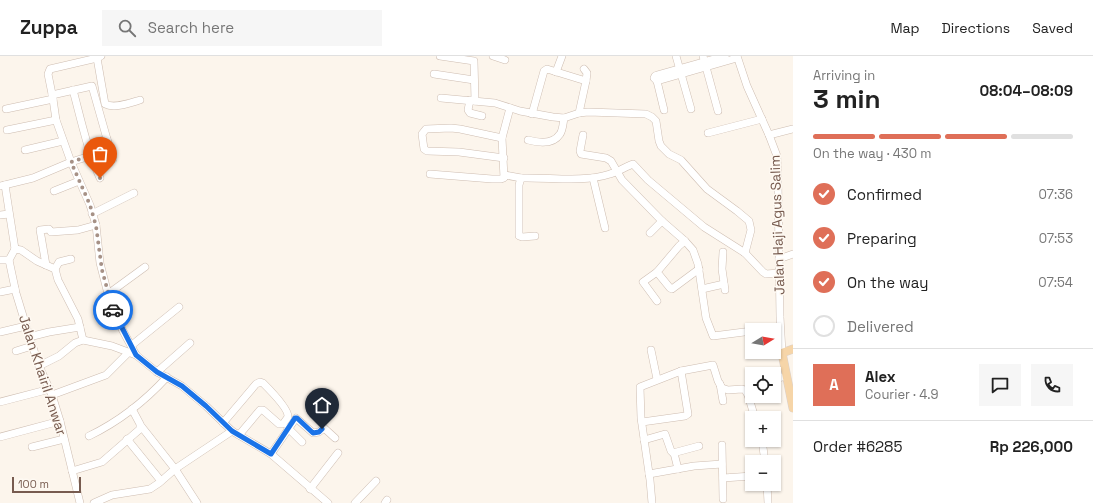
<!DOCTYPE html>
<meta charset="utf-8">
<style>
:root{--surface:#fff;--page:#f6f6f6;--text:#222;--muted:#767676;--line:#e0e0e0;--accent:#df6f58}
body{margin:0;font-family:"Space Grotesk",sans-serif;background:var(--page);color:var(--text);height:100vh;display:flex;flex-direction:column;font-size:15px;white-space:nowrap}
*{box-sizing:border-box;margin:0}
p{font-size:13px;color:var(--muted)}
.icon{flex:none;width:22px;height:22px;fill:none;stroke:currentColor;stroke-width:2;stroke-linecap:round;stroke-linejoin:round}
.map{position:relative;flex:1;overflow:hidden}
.drawer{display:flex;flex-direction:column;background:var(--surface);width:300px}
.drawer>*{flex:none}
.needle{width:26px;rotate:79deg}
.controls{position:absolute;left:745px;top:267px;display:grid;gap:8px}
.controls a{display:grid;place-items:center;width:36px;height:36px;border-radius:0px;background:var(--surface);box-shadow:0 1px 3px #0004;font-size:20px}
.scale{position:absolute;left:12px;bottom:10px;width:69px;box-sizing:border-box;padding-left:4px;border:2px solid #775b4f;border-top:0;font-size:11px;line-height:14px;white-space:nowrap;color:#775b4f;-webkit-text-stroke:3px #fef9f2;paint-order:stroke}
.pin{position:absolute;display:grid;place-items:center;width:34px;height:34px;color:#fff;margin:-41px -17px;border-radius:50% 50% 50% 0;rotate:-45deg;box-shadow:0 0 4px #0007}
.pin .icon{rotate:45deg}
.courier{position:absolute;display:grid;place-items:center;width:40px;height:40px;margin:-20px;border:3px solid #1a73e8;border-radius:50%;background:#fff;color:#222;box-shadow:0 1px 5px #0007}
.headline em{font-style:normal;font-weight:700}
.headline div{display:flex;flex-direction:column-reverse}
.headline{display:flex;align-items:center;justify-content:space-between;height:68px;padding:0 20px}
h1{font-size:26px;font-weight:700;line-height:30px}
.bar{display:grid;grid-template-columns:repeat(4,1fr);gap:6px 4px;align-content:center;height:48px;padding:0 20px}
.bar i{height:5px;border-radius:3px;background:var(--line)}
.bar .on{background:var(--accent)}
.bar p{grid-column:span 4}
.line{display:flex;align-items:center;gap:10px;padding:0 20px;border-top:1px solid var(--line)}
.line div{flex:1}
.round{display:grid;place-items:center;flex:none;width:42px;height:42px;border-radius:0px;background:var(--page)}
ol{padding:0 20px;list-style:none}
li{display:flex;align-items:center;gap:12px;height:44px}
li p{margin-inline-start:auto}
li .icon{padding:4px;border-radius:50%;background:var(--accent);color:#fff;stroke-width:4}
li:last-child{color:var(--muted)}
li i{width:22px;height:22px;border:2px solid var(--line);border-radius:50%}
header{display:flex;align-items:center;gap:24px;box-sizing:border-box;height:56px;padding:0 20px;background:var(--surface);border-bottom:1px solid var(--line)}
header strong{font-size:19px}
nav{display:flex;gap:22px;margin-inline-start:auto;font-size:14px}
.search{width:280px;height:36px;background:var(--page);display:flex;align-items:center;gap:10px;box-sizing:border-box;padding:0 14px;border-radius:0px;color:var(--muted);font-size:15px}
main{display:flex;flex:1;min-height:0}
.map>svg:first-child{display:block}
</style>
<header>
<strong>Zuppa</strong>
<div class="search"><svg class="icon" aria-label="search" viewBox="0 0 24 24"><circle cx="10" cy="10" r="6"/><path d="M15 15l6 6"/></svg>Search here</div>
<nav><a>Map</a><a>Directions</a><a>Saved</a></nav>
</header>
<main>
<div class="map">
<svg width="793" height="447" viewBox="0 0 793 447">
<rect width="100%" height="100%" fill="#fcf5ec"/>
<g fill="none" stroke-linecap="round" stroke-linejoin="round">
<!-- minor casing -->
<g stroke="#cebdb1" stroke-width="8">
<g id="minor">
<path d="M101,0L97,2L50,13L48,18L53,43L56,64L71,106L90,149L96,169L100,207L108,238L122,273L136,299L157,316L182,330L206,350L232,375L271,398L328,447"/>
<path d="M440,0L474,5L475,45"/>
<path d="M493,0L505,4"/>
<path d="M676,0L691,53"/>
<path d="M703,0L718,55"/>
<path d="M725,0L657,19L655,20L654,22L657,25L737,2"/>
<path d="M737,0L747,30L769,79L777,100L778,127L780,261L782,297"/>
<path d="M97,2L105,48C114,53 130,47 140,44"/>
<path d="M584,13L587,17L586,25"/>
<path d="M556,16L562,0"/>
<path d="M434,18L474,24"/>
<path d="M657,25L664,54"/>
<path d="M73,34C81,64 87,93 100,122"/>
<path d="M52,39L92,30L107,83L88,89"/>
<path d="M441,42L495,47L520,55L553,61L564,62L579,57L588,56L646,58L652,61L656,65L659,85L661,90L669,98L681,104L707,133L737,155L749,165L751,174L745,197"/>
<path d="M470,44L468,54L470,57L482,60"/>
<path d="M6,53L53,43"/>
<path d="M532,58L544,15L547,13L586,25L579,57"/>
<path d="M7,74L56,64"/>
<path d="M708,77L762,63"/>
<path d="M583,79L580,95L581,98L606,102L611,105L622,124L662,165L685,185L693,194L698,208L706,262L713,280L752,275"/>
<path d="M769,79L793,73"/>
<path d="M502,82L460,73L451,72L426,73L422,78L424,93L427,95L459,96L504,102"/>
<path d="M107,83L113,103"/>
<path d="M528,84C539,87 553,89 560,78C563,74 563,67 564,62"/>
<path d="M25,94L63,85"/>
<path d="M430,118L492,123H501L504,122L502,82L510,52"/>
<path d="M505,119L521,122"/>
<path d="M593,122L605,172"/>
<path d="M5,129L15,193"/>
<path d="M0,130L33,122L71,106L90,100"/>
<path d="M54,135L79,125"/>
<path d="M92,158L134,137"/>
<path d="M0,159L9,158"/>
<path d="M650,177L662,165"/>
<path d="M535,180L522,181L519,180V129L521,122C551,121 581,127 610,118C618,116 625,111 633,108L648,124L704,171L745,197L763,216L766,218L779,217"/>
<path d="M685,185L679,190L657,216L670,232L672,233L699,213"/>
<path d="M15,193L9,204L16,237L27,273L39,310L52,339L60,365L80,447"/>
<path d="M15,193L21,194L37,205L55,213L58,224L78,263L83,284"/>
<path d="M723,196L722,213L725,234"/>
<path d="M779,203L793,198"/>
<path d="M0,204H9"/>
<path d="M46,209L40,174L49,173L51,176L78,174L96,169"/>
<path d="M55,213L59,206L71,203"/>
<path d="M657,216L643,226L657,245"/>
<path d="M702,233L724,228"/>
<path d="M0,236L15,233"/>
<path d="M108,238L145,211"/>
<path d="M756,274L780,272"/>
<path d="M0,276L26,270"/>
<path d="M29,281L49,276L80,271"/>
<path d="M132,289L179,251"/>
<path d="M651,294L657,323"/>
<path d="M16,295L32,290"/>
<path d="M39,310L59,300L75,287L83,284L112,290L136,299"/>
<path d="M157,316L190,287"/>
<path d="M774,323L786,320"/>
<path d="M720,328L723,345"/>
<path d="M52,339L106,319L128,297"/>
<path d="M0,346L50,333"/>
<path d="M642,366L685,360L688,358L681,315"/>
<path d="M223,367L256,328L260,326L263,327C269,333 289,353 288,361L283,368H279L263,354H260L239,379"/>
<path d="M141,370L175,413L197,447"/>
<path d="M288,372L302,386"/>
<path d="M89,380C118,366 145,345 167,321"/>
<path d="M0,381L60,365"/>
<path d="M127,383L161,425"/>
<path d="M644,384L665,378L671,395L673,397L699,390"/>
<path d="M762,384L765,406"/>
<path d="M722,389L723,443"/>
<path d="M32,391L64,383"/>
<path d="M674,397L678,413"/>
<path d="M271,398L296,362L313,377L319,376L324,372L335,382"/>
<path d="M72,415L102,406L140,373V368L132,353"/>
<path d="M649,418L694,410L722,408"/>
<path d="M723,422L752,420"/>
<path d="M767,428L768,447"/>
<path d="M310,433L338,397"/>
<path d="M94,447L112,439L150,433L159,427L175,413L232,375"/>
<path d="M355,447L376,425"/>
<path d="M385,447L387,444"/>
<path d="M652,447L650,424L641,362L640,331L681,315L713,309L718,325L722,332L728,334L742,333L745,334L748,339L755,362"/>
</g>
</g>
<!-- major casing -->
<g stroke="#d9d1ce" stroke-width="9">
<path id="major" d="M793,293L782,297L793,352"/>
</g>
<!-- minor -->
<use href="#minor" stroke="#fff" stroke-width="7"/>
<!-- major -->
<use href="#major" stroke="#f6d5a8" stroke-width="8"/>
</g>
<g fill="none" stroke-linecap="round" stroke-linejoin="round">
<!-- done -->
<path stroke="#a69186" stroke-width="4" stroke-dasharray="0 7.2" d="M100,122L90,100L71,106L90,149L96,170L102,214L113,254"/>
<!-- route -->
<path stroke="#1a73e8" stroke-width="5" d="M113,254L136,299L157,316L182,330L206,350L232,375L271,398L295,362H297L313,377L319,376L322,373"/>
</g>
<g text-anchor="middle" stroke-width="3" stroke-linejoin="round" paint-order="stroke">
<!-- street labels -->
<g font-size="14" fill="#775b4f" stroke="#fef9f2">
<text transform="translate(777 169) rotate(-92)" y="5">Jalan Haji Agus Salim</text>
<text transform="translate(43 319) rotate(72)" y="5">Jalan Khairil Anwar</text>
</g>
</g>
</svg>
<div class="controls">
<a><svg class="needle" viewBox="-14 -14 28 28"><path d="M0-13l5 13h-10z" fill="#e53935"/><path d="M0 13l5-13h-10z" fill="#767676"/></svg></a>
<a><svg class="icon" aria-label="locate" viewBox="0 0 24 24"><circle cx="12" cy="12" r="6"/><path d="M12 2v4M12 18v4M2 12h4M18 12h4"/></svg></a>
<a>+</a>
<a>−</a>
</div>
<div class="scale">100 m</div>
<div class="pin" style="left:100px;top:122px;background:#ea580c"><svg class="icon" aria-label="bag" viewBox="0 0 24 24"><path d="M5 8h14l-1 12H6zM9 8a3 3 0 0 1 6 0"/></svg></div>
<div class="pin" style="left:322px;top:373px;background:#1f2937"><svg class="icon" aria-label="home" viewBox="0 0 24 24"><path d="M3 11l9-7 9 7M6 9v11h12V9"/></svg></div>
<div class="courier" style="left:113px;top:254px"><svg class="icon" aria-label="car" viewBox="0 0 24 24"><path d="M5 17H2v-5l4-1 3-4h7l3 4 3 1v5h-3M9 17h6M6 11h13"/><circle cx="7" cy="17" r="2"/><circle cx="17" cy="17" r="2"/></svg></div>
</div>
<section class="drawer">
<div class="headline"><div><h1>3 min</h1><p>Arriving in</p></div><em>08:04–08:09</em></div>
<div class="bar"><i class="on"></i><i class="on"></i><i class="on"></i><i></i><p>On the way · 430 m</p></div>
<ol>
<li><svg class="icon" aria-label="check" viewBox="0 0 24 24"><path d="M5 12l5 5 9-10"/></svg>Confirmed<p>07:36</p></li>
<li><svg class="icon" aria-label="check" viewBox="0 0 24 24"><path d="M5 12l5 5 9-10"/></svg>Preparing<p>07:53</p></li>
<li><svg class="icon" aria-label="check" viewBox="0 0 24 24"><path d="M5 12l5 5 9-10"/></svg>On the way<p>07:54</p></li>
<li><i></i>Delivered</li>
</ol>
<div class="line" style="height:72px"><b class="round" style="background:var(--accent);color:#fff">A</b><div><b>Alex</b><p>Courier · 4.9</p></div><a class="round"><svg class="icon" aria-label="chat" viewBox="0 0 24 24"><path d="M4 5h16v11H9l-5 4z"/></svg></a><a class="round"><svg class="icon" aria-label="phone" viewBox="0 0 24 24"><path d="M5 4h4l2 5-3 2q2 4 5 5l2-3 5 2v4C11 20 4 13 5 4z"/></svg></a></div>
<div class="line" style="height:52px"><div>Order #6285</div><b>Rp 226,000</b></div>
</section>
</main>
